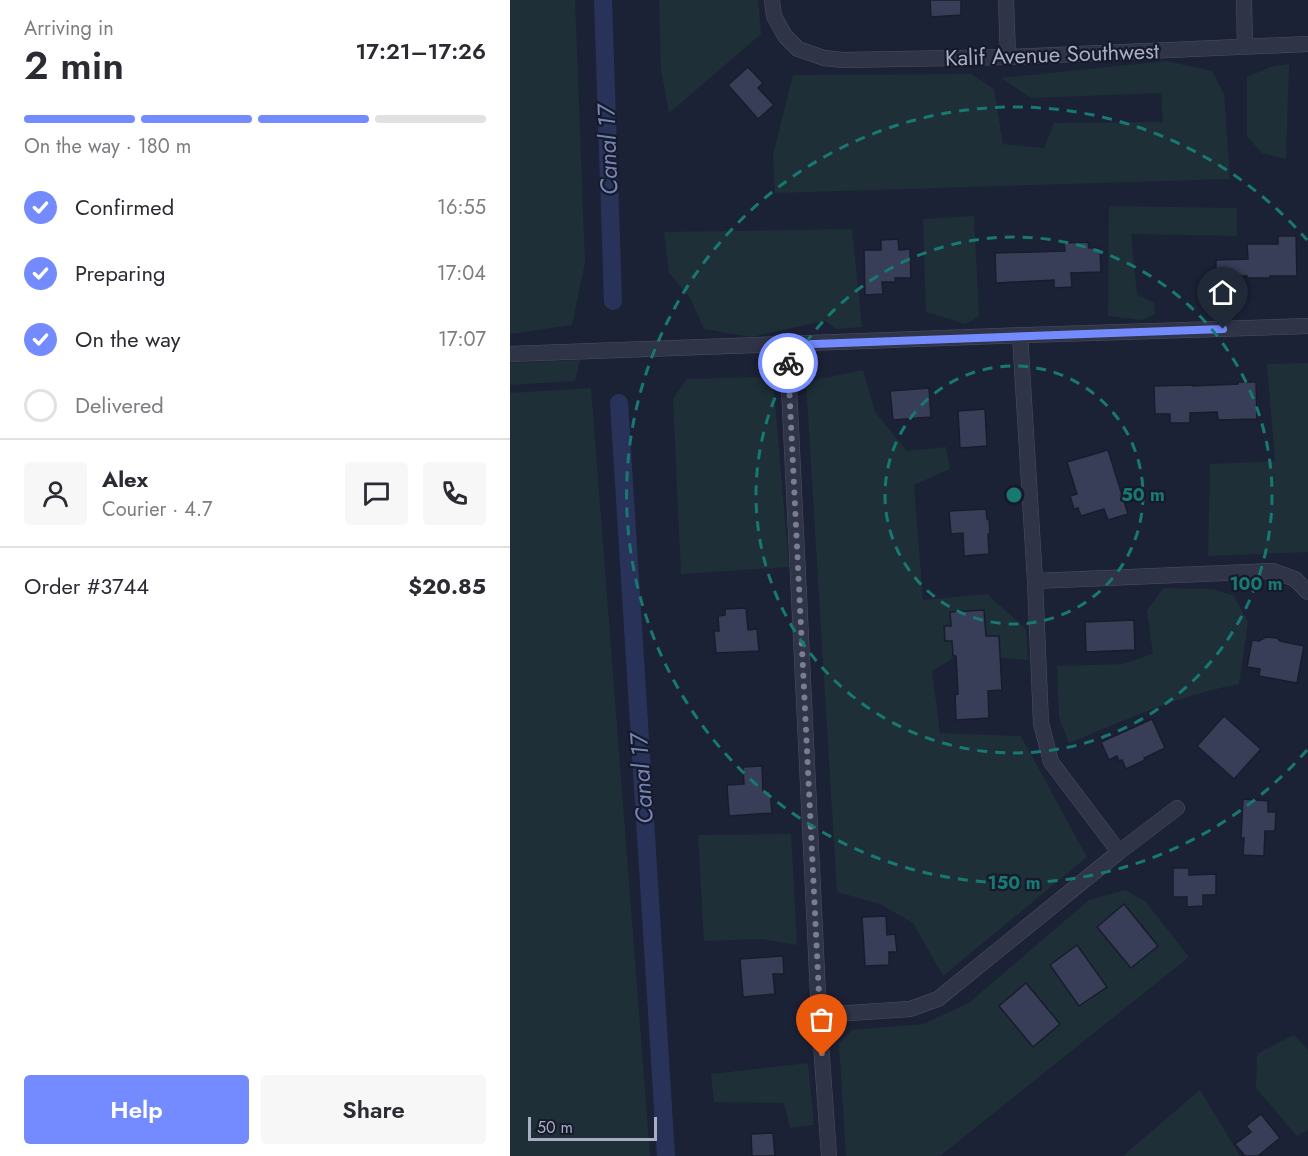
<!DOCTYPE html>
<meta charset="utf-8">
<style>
:root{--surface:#fff;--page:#f7f7f7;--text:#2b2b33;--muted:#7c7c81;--line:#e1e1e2;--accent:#748bff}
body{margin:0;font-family:Jost,sans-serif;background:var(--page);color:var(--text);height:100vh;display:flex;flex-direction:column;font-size:22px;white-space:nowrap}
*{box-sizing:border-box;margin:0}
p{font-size:20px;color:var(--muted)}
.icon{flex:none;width:33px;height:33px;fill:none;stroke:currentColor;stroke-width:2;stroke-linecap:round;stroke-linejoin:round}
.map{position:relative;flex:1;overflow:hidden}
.panel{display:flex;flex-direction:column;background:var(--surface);width:510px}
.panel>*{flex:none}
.scale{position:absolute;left:18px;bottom:15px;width:129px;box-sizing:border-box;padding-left:6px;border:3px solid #a9aec5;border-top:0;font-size:16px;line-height:21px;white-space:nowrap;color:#a9aec5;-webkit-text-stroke:4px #161a2b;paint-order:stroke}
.pin{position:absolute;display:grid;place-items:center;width:51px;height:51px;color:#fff;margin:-62px -26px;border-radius:50% 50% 50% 0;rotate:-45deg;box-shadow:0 0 6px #0007}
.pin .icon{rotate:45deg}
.courier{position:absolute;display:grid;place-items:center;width:60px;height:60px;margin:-30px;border:4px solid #748bff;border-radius:50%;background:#fff;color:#222;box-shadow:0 2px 8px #0007}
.overview em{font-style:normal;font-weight:600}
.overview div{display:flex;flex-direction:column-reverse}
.overview{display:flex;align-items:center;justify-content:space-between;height:102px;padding:0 24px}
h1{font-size:39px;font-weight:600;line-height:45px}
.bar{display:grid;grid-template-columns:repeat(4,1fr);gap:9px 6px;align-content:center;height:72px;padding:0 24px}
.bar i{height:8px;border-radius:4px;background:var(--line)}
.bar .selected{background:var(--accent)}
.bar p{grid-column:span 4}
.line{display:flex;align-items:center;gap:15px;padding:0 24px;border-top:2px solid var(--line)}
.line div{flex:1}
.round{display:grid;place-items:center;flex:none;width:63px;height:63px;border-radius:6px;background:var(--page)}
ol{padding:0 24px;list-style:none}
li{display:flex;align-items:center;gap:18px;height:66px}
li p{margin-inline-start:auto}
li .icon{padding:6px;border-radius:50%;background:var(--accent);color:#fff;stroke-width:4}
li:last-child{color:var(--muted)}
li i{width:33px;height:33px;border:3px solid var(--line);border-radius:50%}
.button{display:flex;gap:12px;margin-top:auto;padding:12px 24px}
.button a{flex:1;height:69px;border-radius:6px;background:var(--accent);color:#fff;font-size:24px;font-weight:600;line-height:69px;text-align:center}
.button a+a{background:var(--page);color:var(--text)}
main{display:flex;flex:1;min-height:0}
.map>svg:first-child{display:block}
</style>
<main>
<section class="panel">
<div class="overview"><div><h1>2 min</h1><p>Arriving in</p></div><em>17:21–17:26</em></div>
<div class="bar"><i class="selected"></i><i class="selected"></i><i class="selected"></i><i></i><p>On the way · 180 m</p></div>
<ol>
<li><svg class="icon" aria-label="check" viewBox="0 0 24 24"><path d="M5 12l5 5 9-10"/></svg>Confirmed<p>16:55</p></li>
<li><svg class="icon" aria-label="check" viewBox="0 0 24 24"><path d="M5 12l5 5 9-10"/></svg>Preparing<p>17:04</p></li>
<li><svg class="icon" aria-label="check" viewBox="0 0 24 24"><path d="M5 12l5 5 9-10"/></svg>On the way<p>17:07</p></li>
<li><i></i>Delivered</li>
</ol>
<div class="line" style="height:108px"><a class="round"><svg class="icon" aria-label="person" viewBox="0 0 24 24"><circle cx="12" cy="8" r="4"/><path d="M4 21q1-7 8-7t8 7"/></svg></a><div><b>Alex</b><p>Courier · 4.7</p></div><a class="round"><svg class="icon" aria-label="chat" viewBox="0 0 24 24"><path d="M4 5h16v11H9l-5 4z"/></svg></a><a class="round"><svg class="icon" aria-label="phone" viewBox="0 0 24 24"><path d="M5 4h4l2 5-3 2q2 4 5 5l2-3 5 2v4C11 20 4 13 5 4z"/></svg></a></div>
<div class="line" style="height:78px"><div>Order #3744</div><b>$20.85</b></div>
<div class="button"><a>Help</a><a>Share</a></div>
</section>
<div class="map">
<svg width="798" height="1156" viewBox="0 0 798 1156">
<rect width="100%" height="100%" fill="#1c2236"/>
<!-- green -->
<g fill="#1e2f37">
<path d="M0,0H65L75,263L62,325L0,334Z"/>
<path d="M149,0H248L251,34L159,113L151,70Z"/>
<path d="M656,61L702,71L714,94L720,179L265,193L263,155L283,75L461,74L484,89L493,144L534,148L544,123L653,122L651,93L521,98L491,78Z"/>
<path d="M779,64L776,159L752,153L737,136V77L760,67Z"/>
<path d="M599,206L727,208V236L621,234L627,295L644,303L645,314L632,320L598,316Z"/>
<path d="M464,216L469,316L455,324L416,312L413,219Z"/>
<path d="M342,229L352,327L326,329L315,321L241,337L194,329L180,298L159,273L154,232Z"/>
<path d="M70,360L65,381L0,385V363Z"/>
<path d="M798,363V552L698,556L700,464L765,461L757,364Z"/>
<path d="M353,370L365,412L397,451L436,447L440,469L404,485L413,600L477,594L516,629L518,660L448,655L422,671L430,733L511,736L577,857L433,976L403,923L370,904L327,892L296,382Z"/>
<path d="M252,377L264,391L279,567L171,574L163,399L177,379Z"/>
<path d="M81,388L140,1156H0V393Z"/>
<path d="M653,588L703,589L724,596L738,622L729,684C670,695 615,720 559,743L549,717L547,666L612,664L643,654L637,611Z"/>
<path d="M281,834L287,945L251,939L194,941L188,835Z"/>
<path d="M615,890L635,901L679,957L430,1156H336L329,1043L342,1030L414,1024L460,1002L579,900Z"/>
<path d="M784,1035L798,1050V1130L787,1136L746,1088L747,1054Z"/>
<path d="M298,1063L304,1125L280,1128L274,1103L204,1102L201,1074Z"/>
<path d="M690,1090L730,1156H613Z"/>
</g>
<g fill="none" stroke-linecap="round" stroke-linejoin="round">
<!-- canal -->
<g stroke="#293359" stroke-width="18">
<path d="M93,0L103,301"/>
<path d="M109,403L156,1156"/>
</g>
</g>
<!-- building -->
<g fill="#383e58" stroke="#181c2d" stroke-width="1.5">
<path d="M420,0H451V15L421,17Z"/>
<path d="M238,67L253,83L248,88L264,105L248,119L218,85Z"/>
<path d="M768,236H786L787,276H760V278H737V276H706V260L738,259L737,244H768Z"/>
<path d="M388,239L389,250L400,249L401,278H385L386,282H372L373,294L355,295L354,250H371V240Z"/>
<path d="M578,242L579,248H590L591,272L561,273L562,287L544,288V280L486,283L485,253L555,251L554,243Z"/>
<path d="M728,382H746L747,419L708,420L707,412L680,413V423H660V414H645L644,386L683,385V386L728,384Z"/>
<path d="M419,388L421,417L383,420L380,391Z"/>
<path d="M475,409L477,446L450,448L448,411Z"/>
<path d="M598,450L618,514L598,520L594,509L571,516L568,508L564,509L560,496L567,494L557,462Z"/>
<path d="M476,509L477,519H479L480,534H478L479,554L454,556L453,533L441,534L439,511Z"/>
<path d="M236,608L238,630L247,629L249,651L206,653L204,631H209L208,616L215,615V609Z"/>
<path d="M474,610L476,636H489L492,690L478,691L479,718L446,720L445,695L448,694L446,656H443L442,641H435L434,626H441L440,612Z"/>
<path d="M624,620L625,650L576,652L575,622Z"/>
<path d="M756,637L767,638L770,641L794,646L787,683L749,676L750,669L737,667L742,640L749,641Z"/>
<path d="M714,716L751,749L724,779L687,746Z"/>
<path d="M642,719L655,748L634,758L635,760L616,769L612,760L609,761L607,756L599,760L591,742Z"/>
<path d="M252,766L253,791H260L262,813L219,816L217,785L234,784L233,767Z"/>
<path d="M733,799L758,801V812H766L765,831H755L754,856L733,855L734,838H731Z"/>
<path d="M663,868H679V875L706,874V895H693V906L677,907V897H663Z"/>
<path d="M614,904L648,946L621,968L587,927Z"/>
<path d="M376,916L377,935L385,934L387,952H379V965L355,966L352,917Z"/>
<path d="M567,945L597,987L569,1006L540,965Z"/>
<path d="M273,956L274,974H263L265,994L233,997L230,959Z"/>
<path d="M516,983L550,1024L523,1047L489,1006Z"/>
<path d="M751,1114L770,1138L748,1156H735L725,1144L741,1132L736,1126Z"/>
<path d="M263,1133L265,1156H242L241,1134Z"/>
</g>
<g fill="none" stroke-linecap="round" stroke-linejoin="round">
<!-- street casing -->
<g stroke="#4b4f62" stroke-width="16">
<g id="street">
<path d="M262,0L264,16L275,36L288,49L314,58L333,60L498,57L798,44"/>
<path d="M496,0L498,57"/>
<path d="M734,0L735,46"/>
<path d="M510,335L525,581L531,723L541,762L609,852"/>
<path d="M277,345L309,1015L319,1156"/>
<path d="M0,354L518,335L798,326"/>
<path d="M525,581L763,571L785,579L798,592"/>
<path d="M309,1015L400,1009L428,999L609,852L667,808"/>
</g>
</g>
<!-- street -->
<use href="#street" stroke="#303447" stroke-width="15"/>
</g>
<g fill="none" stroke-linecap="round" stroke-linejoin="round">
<!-- done -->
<path stroke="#787d93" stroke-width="6" stroke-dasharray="0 10.8" d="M278,363L312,1056"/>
<!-- route -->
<path stroke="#748bff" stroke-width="8" d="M278,363L277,345L713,329"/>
</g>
<!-- distance rings -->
<g fill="none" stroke="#177972" stroke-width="3" stroke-dasharray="10 8">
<circle cx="504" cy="495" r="129"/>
<circle cx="504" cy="495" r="258"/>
<path d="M797 750A388 388 0 1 1 797 240"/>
</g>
<g text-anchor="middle" stroke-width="4.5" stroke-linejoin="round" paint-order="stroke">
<!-- street labels -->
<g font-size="22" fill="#a9aec5" stroke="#161a2b">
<text transform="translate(542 54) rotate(-2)" y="8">Kalif Avenue Southwest</text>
</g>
<!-- water labels -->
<g font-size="24" font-style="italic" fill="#7683b5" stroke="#161a2b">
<text transform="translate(98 150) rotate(-92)" y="8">Canal 17</text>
<text transform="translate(132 779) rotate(-94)" y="8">Canal 17</text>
</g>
</g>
<circle cx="504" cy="495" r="9" fill="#177972" stroke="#161a2b" stroke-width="3"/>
<g font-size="18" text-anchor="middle" font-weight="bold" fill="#177972" stroke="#161a2b" stroke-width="4.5" stroke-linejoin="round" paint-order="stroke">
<text x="633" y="501">50 m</text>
<text x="746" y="590">100 m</text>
<text x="504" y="889">150 m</text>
</g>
</svg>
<div class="scale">50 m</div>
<div class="pin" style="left:312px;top:1056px;background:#ea580c"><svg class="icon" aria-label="bag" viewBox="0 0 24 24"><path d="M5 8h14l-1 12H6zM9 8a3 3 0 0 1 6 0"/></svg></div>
<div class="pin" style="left:713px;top:329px;background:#1f2937"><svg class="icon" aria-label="home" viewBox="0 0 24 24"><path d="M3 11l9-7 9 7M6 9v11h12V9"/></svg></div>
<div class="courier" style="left:278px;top:363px"><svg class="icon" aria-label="bike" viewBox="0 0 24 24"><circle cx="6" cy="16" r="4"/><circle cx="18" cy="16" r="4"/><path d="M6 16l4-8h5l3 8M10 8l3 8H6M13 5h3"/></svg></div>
</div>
</main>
